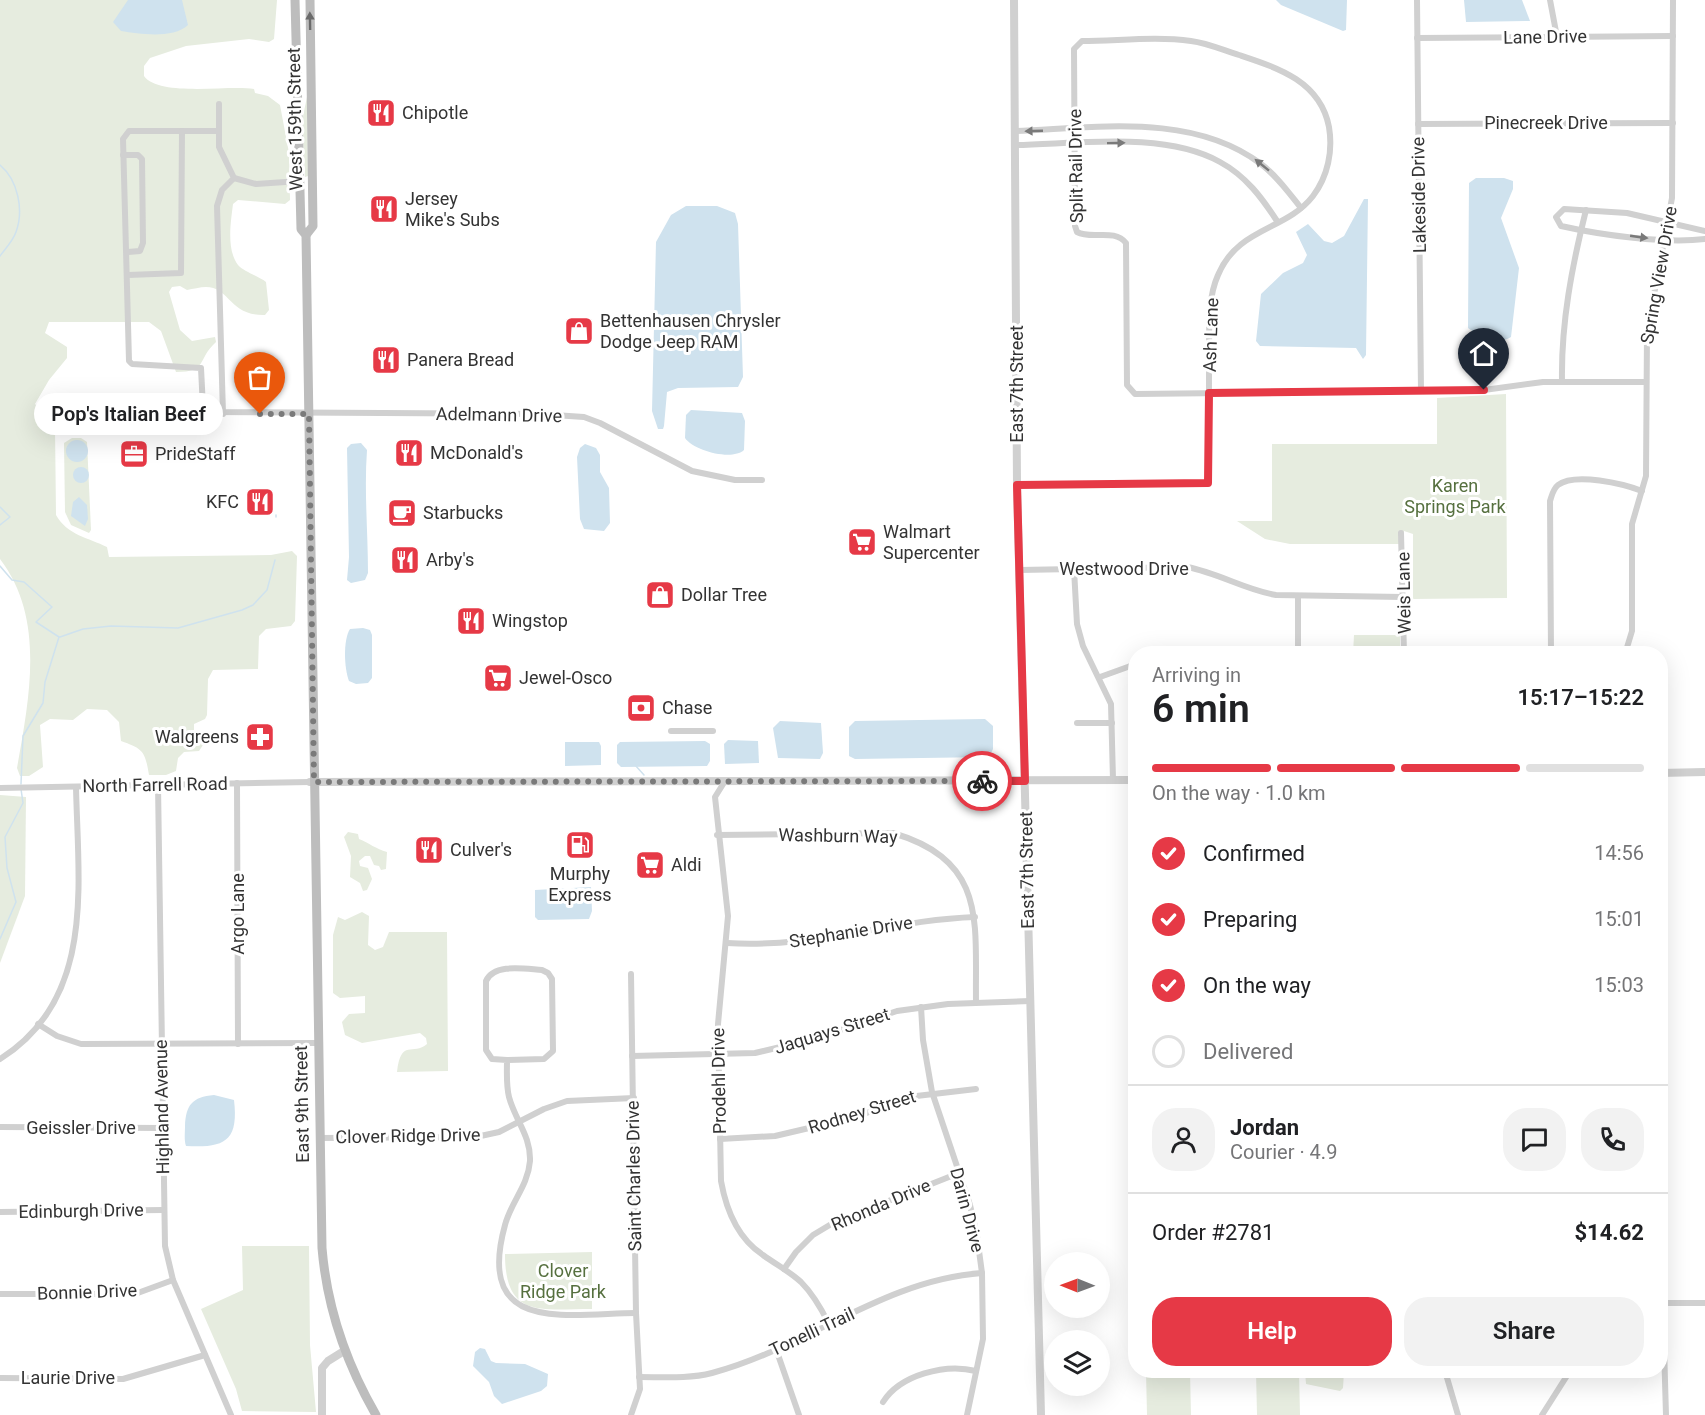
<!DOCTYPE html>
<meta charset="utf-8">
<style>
:root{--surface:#fff;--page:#f2f2f2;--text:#202124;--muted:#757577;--line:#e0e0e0;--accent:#e63946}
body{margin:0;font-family:Roboto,sans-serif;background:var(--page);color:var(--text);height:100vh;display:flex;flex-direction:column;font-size:22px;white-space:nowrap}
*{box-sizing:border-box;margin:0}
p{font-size:20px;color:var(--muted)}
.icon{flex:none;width:33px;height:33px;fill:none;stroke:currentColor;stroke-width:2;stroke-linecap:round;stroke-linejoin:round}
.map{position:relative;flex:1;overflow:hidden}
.sheet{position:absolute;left:1128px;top:646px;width:540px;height:732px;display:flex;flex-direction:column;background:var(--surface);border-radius:24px;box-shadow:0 6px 24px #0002}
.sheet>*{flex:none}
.needle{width:39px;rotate:271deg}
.buttons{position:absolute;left:1044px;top:1252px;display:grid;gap:12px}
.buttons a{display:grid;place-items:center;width:66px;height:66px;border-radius:50%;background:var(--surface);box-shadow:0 6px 24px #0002;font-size:30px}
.pin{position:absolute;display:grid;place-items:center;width:51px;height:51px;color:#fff;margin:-62px -26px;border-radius:50% 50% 50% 0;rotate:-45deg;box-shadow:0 0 6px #0007}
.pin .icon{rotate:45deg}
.courier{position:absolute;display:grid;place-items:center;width:60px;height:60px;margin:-30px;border:4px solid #e63946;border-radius:50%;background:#fff;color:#222;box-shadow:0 2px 8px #0007}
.bubble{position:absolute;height:42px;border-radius:21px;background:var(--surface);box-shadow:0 6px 24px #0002;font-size:20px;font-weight:600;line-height:42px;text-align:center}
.head em{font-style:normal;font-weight:600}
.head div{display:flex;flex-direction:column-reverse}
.head{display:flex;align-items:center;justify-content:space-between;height:102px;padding:0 24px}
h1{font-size:39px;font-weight:600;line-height:45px}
.bar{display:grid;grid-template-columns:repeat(4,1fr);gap:9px 6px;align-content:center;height:72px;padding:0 24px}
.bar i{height:8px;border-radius:4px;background:var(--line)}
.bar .current{background:var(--accent)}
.bar p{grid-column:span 4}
.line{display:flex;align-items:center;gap:15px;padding:0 24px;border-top:2px solid var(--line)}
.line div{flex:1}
.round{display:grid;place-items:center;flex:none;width:63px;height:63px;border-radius:24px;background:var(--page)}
ol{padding:0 24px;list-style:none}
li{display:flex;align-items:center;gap:18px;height:66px}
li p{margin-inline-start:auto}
li .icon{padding:6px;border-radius:50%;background:var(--accent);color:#fff;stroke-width:4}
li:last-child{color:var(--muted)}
li i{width:33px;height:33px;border:3px solid var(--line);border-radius:50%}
.primary-button{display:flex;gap:12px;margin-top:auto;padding:12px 24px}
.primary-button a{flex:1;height:69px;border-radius:24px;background:var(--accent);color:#fff;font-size:24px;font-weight:600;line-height:69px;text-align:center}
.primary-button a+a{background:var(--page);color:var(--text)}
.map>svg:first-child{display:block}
</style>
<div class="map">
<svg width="1705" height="1415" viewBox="0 0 1705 1415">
<rect width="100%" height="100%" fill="#fff"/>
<!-- green -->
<g fill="#e6ecdf">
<path d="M0,0H277L274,39L269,42L249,39L186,46L150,58L144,66V76C159,97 228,85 254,89L255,93L268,96L280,105L289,153L290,200L285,204L238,200L233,204C231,221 226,249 238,265C243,271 258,276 266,282L269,310L265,315C229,316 230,287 206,287C200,287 193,289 187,290L180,286L172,287L169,292L180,330L192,341L215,337L216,342C197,359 208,372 176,372L161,331L149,322H49L45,333L67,347V358L49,380L35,404L39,408L47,410H116L119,417L114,424L62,423L55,426L56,515C67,535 89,538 107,547L109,557L271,555L292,551L297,556L295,621L291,626L266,629L259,636L258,669L213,670L208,679L207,715L205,719L194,724V730L203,745L199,751L184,752L178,758L176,771L166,775H149C145,752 144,749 121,741L119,722L107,710L87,709L73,720L50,719L40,725L43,767L29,776H20L17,768C29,699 46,619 0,559Z"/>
<path d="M307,97L308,176L305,177L302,121Z"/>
<path d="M1506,394L1507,598L1413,599V534L1404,531L1403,544H1290L1265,539L1237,521H1272V444H1437V398Z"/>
<path d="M72,438H81L87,442L91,530L89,533L71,525L65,512L64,443Z"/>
<path d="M1354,635H1400V654H1353Z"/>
<path d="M0,795L26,797L25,896L0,963Z"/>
<path d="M348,832L358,834L359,839C369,843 376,849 387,852L386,869L381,870L379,866L374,865L370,856H365L359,861L360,866L368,868L372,879L367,890L363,891L360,883L350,877L351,856L344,837Z"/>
<path d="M362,912L369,916L368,945L375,950L383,947L389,932H447L448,1071L397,1072C401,1038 413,1056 427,1044L426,1038L420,1033L362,1043L345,1035L342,1022L349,1014L365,1013V996L340,998L333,993V935L338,917L345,920Z"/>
<path d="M242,1246H309L310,1345L316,1412L242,1411L236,1389L201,1309L243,1290Z"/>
<path d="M592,1252V1309C541,1309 505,1319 505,1254Z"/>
<path d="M1146,1371H1190L1191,1415H1147Z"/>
<path d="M1256,1371H1299L1300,1415H1257Z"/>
<path d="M1305,1371H1344L1343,1388L1340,1391L1306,1384Z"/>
</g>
<!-- water -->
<g fill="#cfe2ee">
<path d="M128,0H182L188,25C173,39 140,34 121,31L113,22Z"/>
<path d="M1276,0H1347L1346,30L1343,31L1281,5Z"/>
<path d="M1464,0H1522L1530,21L1466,22Z"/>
<path d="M1476,178H1504L1513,181V189L1501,218L1519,268L1511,337C1496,346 1480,337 1468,328L1469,183Z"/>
<path d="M1364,199H1368L1366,355L1363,359L1356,348L1260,346L1256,341L1261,294L1283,273L1303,263L1307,255L1296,232L1308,224L1324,241L1332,243L1344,236Z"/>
<path d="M686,206H717L735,213L738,224L743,377L738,387L678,388L667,392L664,426L663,429H658L652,411L656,242L671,215Z"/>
<path d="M691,410L742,413L745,421L744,450C732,461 694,451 685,438L686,415Z"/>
<circle cx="77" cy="451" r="11"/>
<path d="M361,443L367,450C364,491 368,532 368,573L365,580L351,583L347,580L349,557L347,448L351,444Z"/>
<path d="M585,444L596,448L600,455V472L609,488L610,523L604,531L584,529L580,519L577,457L580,448Z"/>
<circle cx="81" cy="475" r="8"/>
<path d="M79,497L87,505L88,519L85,526L71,516L73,502Z"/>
<path d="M363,628L370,630L372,635V678L368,683L356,684L349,681C344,668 343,640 350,629Z"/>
<path d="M985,719L993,726V749L989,757L855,759L849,756V727L855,721Z"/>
<path d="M780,721L821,723L823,753L820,759L778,758L773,728Z"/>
<path d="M728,740L758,741L759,763L725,764L724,744Z"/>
<path d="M705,741L710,744V761L707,766L621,767L617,763V745L620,742Z"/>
<path d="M565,742H599L601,746V765L565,766Z"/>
<path d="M591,887L592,911L589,919L538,920L535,917V890Z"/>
<path d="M214,1095L234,1100C239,1142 224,1148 186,1146C184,1140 185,1133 185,1126C186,1105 192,1097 214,1095Z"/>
<path d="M480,1348L485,1349L491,1361L496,1363L525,1364L548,1374L547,1386L541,1391L502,1404L494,1396L489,1382L473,1366L475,1352Z"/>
</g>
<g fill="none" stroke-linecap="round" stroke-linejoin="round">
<!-- stream -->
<g stroke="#cfe2ee" stroke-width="1.5">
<path d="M0,165C18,180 24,210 16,232C13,241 5,249 0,256"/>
<path d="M0,507L10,517L0,525"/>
<path d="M276,515V517"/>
<path d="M0,566L12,580L24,582L52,607L36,622L59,637"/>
<path d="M60,637L83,629L111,626L178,628L242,610L253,605L267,590L275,560"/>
<path d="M635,765L644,775"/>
<path d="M21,784L23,736L43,703L45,682L59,637"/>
<path d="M0,939L16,902L7,868L5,837L23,803L21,789"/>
</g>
<!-- minor -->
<g stroke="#d0d0d0" stroke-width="6">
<path d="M1417,0L1421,391"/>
<path d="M1550,0L1557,37"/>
<path d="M1417,38L1673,36"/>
<path d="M219,104V147L234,178L222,190L217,206L223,414"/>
<path d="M1418,124L1673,123"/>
<path d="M219,131H129L123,139L129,361L132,364L201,368L203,408L207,412L539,414L584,417L600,423L692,471L735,480H762"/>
<path d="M1015,131C1096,128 1192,112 1261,164C1277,176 1289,193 1301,208"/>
<path d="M1015,145C1077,144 1164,131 1220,162C1246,176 1262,198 1277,221"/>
<path d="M123,155H138L142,159L143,243L140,251L128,252"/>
<path d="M234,178L256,184L300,181"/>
<path d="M1705,231L1627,213L1564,209L1556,217L1561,226C1601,235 1665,244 1705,239"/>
<path d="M128,275L181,273L182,131"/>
<path d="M1562,381C1561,323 1572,266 1586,210"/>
<path d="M1017,485L1208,483C1209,443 1209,404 1209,365C1210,335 1206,302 1218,275C1238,227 1286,231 1313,196C1328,176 1333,151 1329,127C1320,81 1278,68 1239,55C1223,50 1207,43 1191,41C1156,36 1117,41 1082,41L1074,49L1075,226L1077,232C1092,240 1114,228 1126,243L1127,385L1135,394L1484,390L1543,382H1646"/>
<path d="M1401,533L1404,654"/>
<path d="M1074,569L1077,624L1083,646L1111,704L1113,780"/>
<path d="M1019,570L1187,567C1219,573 1245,590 1276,595L1403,597"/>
<path d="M1298,596V654"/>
<path d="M1551,654L1550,501C1552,495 1553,489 1558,485C1575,472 1624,484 1642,491"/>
<path d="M1625,654L1632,631V524L1646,476L1647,332L1672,198L1673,0"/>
<path d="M1100,677L1136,664"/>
<path d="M1077,723H1112"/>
<path d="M671,731H713"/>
<path d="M725,781L715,797L728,916L718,1024L721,1181C726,1209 737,1238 763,1255C775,1264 789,1271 801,1282C813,1294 821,1308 829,1324"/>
<path d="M237,783L238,1044"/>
<path d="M158,785L165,1246L173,1280L231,1415"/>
<path d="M0,788L310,782"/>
<path d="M717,835L893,833C987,861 975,921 976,1002"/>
<path d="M727,943C811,949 891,920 975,917"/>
<path d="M921,1007L923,1040L932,1092L970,1205L977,1236L982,1273L983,1339L967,1415"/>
<path d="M38,1024L57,1036L81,1044L317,1043"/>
<path d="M632,1056L755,1053L814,1039L897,1011L948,1004L1030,1001"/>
<path d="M0,1059C96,999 78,884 76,787"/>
<path d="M507,1060L492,1059L486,1050V981C494,963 525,969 542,970L548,973L552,979L553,1051L544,1059L507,1060C507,1072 506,1085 509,1097C515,1120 531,1136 530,1161C528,1186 511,1202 505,1225C475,1334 564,1314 636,1313"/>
<path d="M0,1127L162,1128"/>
<path d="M319,1138L476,1137L499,1132L544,1109L567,1101L634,1098"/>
<path d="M720,1139L775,1136L856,1117L908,1097L976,1089"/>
<path d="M1660,1207L1666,1415"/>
<path d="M0,1212L163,1210"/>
<path d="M784,1269L796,1252L813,1235L833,1223L959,1173"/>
<path d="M0,1294H135L173,1280"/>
<path d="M1661,1303H1705"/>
<path d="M776,1349L799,1415"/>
<path d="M1445,1371L1458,1415"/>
<path d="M639,1377C663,1377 689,1379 712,1373C806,1348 883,1280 982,1273"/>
<path d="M0,1378L123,1379L205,1355"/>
<path d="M883,1402C900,1375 945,1363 976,1371"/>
<path d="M631,1415L640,1389L636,1313L631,974"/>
<path d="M1542,1415L1570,1371"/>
</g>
<!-- tertiary -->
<g stroke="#d0d0d0" stroke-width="8">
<path d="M1014,0L1017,485L1041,1415"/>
<path d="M1660,773L1705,772"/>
<path d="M310,782L1136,780"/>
<path d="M322,1415V1368L328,1361L344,1351"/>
</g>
<!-- secondary -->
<g stroke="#bdbdbd" stroke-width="9">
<path d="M295,0L301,229L306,235L322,1248C327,1308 346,1363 376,1415"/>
<path d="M306,235L313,226L310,0"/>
</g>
</g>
<!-- one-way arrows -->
<defs><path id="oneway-solid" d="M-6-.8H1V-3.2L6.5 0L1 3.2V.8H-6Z" transform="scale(1.5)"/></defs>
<use fill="#6a6a6a" href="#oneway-solid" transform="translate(310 21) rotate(-91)"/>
<g fill="#7a7a7a">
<use href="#oneway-solid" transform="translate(1034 131) rotate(178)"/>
<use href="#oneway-solid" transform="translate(1116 143) rotate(-1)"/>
<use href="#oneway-solid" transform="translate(1262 165) rotate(-141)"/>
<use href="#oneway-solid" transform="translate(1639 237) rotate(8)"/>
</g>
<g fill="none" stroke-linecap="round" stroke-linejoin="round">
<!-- done -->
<path stroke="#7a7a7a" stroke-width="6" stroke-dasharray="0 10.8" d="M260,414H309L314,782L982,781"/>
<!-- route -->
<path stroke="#e63946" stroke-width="8" d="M982,781H1025L1017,485L1208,483L1209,393L1484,390"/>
</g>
<!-- icons -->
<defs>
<g id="restaurant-square" transform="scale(1.5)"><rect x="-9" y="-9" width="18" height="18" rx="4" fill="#e63946" stroke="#fff"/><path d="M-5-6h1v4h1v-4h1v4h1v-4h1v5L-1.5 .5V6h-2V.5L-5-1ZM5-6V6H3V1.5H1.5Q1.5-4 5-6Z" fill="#fff"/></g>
<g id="shop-square" transform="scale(1.5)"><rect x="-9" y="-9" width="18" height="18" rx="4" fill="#e63946" stroke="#fff"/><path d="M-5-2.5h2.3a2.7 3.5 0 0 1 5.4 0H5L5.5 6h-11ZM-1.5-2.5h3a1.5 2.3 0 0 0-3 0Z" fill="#fff"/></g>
<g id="office-square" transform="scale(1.5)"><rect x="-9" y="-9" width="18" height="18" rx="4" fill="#e63946" stroke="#fff"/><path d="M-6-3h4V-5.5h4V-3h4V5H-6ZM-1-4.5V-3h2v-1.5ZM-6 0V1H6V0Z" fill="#fff"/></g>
<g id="cafe-square" transform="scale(1.5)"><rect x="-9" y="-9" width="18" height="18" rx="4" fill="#e63946" stroke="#fff"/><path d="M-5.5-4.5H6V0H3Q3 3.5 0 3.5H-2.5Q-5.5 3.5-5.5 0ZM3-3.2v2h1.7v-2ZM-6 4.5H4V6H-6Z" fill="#fff"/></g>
<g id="supermarket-square" transform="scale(1.5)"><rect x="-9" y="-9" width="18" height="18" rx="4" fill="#e63946" stroke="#fff"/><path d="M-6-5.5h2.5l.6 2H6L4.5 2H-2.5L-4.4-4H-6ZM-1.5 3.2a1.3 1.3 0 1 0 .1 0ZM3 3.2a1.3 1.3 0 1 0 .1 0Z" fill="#fff"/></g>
<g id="bank-square" transform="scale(1.5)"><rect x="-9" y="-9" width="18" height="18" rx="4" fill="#e63946" stroke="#fff"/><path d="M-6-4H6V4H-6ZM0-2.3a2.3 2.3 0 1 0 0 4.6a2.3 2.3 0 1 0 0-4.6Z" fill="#fff"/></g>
<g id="pharmacy-square" transform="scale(1.5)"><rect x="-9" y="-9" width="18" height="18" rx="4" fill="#e63946" stroke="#fff"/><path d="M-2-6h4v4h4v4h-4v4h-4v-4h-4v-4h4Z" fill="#fff"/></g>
<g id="fuel-square" transform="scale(1.5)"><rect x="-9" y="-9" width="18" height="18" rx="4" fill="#e63946" stroke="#fff"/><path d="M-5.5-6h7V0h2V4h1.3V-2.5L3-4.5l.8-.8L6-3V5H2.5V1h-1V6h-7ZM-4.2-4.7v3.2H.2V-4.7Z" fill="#fff"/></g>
</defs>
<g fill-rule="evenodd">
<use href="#restaurant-square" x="381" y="113"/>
<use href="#restaurant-square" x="384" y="209"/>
<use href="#shop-square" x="579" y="331"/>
<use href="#restaurant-square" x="386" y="360"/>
<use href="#restaurant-square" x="409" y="453"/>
<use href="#office-square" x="134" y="454"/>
<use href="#restaurant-square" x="260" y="502"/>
<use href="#cafe-square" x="402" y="513"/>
<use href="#supermarket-square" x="862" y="542"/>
<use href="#restaurant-square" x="405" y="560"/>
<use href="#shop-square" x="660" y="595"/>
<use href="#restaurant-square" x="471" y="621"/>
<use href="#supermarket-square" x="498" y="678"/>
<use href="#bank-square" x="641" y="708"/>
<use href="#pharmacy-square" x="260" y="737"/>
<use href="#fuel-square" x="580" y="845"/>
<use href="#restaurant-square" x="429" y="850"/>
<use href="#supermarket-square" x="650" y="865"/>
</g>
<g text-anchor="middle" stroke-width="6" stroke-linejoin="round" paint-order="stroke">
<!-- street labels -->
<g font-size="18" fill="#333" stroke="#fff">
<text transform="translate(1545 37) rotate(-1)" y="6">Lane Drive</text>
<text transform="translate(295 119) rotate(-91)" y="6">West 159th Street</text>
<text x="1546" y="129">Pinecreek Drive</text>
<text transform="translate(1076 166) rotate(-91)" y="6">Split Rail Drive</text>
<text transform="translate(1419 195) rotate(-91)" y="6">Lakeside Drive</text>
<text transform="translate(1659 275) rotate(-80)" y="6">Spring View Drive</text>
<text transform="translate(1211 335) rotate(-88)" y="6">Ash Lane</text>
<text transform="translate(1017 384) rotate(-90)" y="6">East 7th Street</text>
<text transform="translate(499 415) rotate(1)" y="6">Adelmann Drive</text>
<text x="1124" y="575">Westwood Drive</text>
<text transform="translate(1404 593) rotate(-91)" y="6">Weis Lane</text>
<text transform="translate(155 785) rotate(-1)" y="6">North Farrell Road</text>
<text transform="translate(838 836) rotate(1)" y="6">Washburn Way</text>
<text transform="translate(1027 870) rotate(-91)" y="6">East 7th Street</text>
<text transform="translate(238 914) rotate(-90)" y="6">Argo Lane</text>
<text transform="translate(851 932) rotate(-9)" y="6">Stephanie Drive</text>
<text transform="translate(832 1031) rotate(-17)" y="6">Jaquays Street</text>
<text transform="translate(719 1081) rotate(-91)" y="6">Prodehl Drive</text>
<text transform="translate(302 1104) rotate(-91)" y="6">East 9th Street</text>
<text transform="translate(162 1107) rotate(-91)" y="6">Highland Avenue</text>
<text transform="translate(862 1112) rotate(-17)" y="6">Rodney Street</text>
<text x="81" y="1134">Geissler Drive</text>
<text transform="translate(408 1136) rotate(-1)" y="6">Clover Ridge Drive</text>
<text transform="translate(634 1176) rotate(-91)" y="6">Saint Charles Drive</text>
<text transform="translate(881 1205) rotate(-23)" y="6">Rhonda Drive</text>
<text transform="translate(967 1210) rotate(75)" y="6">Darin Drive</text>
<text transform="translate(81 1211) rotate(-1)" y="6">Edinburgh Drive</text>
<text transform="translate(87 1292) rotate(-2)" y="6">Bonnie Drive</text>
<text transform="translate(812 1332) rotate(-25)" y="6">Tonelli Trail</text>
<text x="68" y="1384">Laurie Drive</text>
</g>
<!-- poi labels -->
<g font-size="18" fill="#333" stroke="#fff" text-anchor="start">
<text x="402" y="119">Chipotle</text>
<text x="405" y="205">Jersey<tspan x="405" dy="21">Mike's Subs</tspan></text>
<text x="600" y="327">Bettenhausen Chrysler<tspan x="600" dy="21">Dodge Jeep RAM</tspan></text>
<text x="407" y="366">Panera Bread</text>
<text x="430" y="459">McDonald's</text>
<text x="155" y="460">PrideStaff</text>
<text x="239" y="508" text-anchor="end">KFC</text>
<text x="423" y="519">Starbucks</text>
<text x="883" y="538">Walmart<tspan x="883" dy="21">Supercenter</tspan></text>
<text x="426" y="566">Arby's</text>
<text x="681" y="601">Dollar Tree</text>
<text x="492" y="627">Wingstop</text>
<text x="519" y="684">Jewel-Osco</text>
<text x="662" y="714">Chase</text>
<text x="239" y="743" text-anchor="end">Walgreens</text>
<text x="450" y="856">Culver's</text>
<text x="671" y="871">Aldi</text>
<text x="580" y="880" text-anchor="middle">Murphy<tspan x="580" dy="21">Express</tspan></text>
</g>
<!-- park labels -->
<g font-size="18" fill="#56703f" stroke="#fff">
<text x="1455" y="492">Karen<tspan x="1455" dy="21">Springs Park</tspan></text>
<text x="563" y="1277">Clover<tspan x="563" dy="21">Ridge Park</tspan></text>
</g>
</g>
</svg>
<div class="buttons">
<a><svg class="needle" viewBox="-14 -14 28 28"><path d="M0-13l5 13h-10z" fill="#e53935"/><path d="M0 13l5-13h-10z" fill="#757577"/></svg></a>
<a><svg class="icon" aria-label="layers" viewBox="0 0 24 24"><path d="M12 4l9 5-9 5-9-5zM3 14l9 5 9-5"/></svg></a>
</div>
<div class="pin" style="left:260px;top:414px;background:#ea580c"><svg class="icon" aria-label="bag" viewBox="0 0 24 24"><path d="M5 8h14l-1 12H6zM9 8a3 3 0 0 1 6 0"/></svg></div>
<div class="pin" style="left:1484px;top:390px;background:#1f2937"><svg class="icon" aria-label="home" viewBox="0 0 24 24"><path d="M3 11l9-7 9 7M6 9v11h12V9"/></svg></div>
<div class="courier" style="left:982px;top:781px"><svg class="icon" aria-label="bike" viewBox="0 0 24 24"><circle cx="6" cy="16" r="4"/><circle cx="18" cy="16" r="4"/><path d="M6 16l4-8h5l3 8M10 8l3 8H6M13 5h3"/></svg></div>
<div class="bubble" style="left:34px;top:393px;width:189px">Pop's Italian Beef</div>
<section class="sheet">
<div class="head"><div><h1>6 min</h1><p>Arriving in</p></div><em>15:17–15:22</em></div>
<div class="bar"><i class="current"></i><i class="current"></i><i class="current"></i><i></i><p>On the way · 1.0 km</p></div>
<ol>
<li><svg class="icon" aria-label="check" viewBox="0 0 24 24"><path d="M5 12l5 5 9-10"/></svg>Confirmed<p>14:56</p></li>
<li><svg class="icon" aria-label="check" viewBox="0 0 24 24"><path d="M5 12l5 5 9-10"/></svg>Preparing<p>15:01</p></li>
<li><svg class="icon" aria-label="check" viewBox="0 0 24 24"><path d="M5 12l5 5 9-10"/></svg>On the way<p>15:03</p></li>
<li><i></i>Delivered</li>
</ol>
<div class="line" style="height:108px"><a class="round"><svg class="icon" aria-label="person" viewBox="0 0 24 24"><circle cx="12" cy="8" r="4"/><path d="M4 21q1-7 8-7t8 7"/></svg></a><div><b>Jordan</b><p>Courier · 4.9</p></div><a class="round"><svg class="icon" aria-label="chat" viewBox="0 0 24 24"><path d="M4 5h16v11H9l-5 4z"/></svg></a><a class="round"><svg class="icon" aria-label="phone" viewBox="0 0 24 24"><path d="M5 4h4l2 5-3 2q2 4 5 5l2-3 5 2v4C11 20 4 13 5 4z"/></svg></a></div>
<div class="line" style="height:78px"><div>Order #2781</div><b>$14.62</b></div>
<div class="primary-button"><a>Help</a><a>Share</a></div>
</section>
</div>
